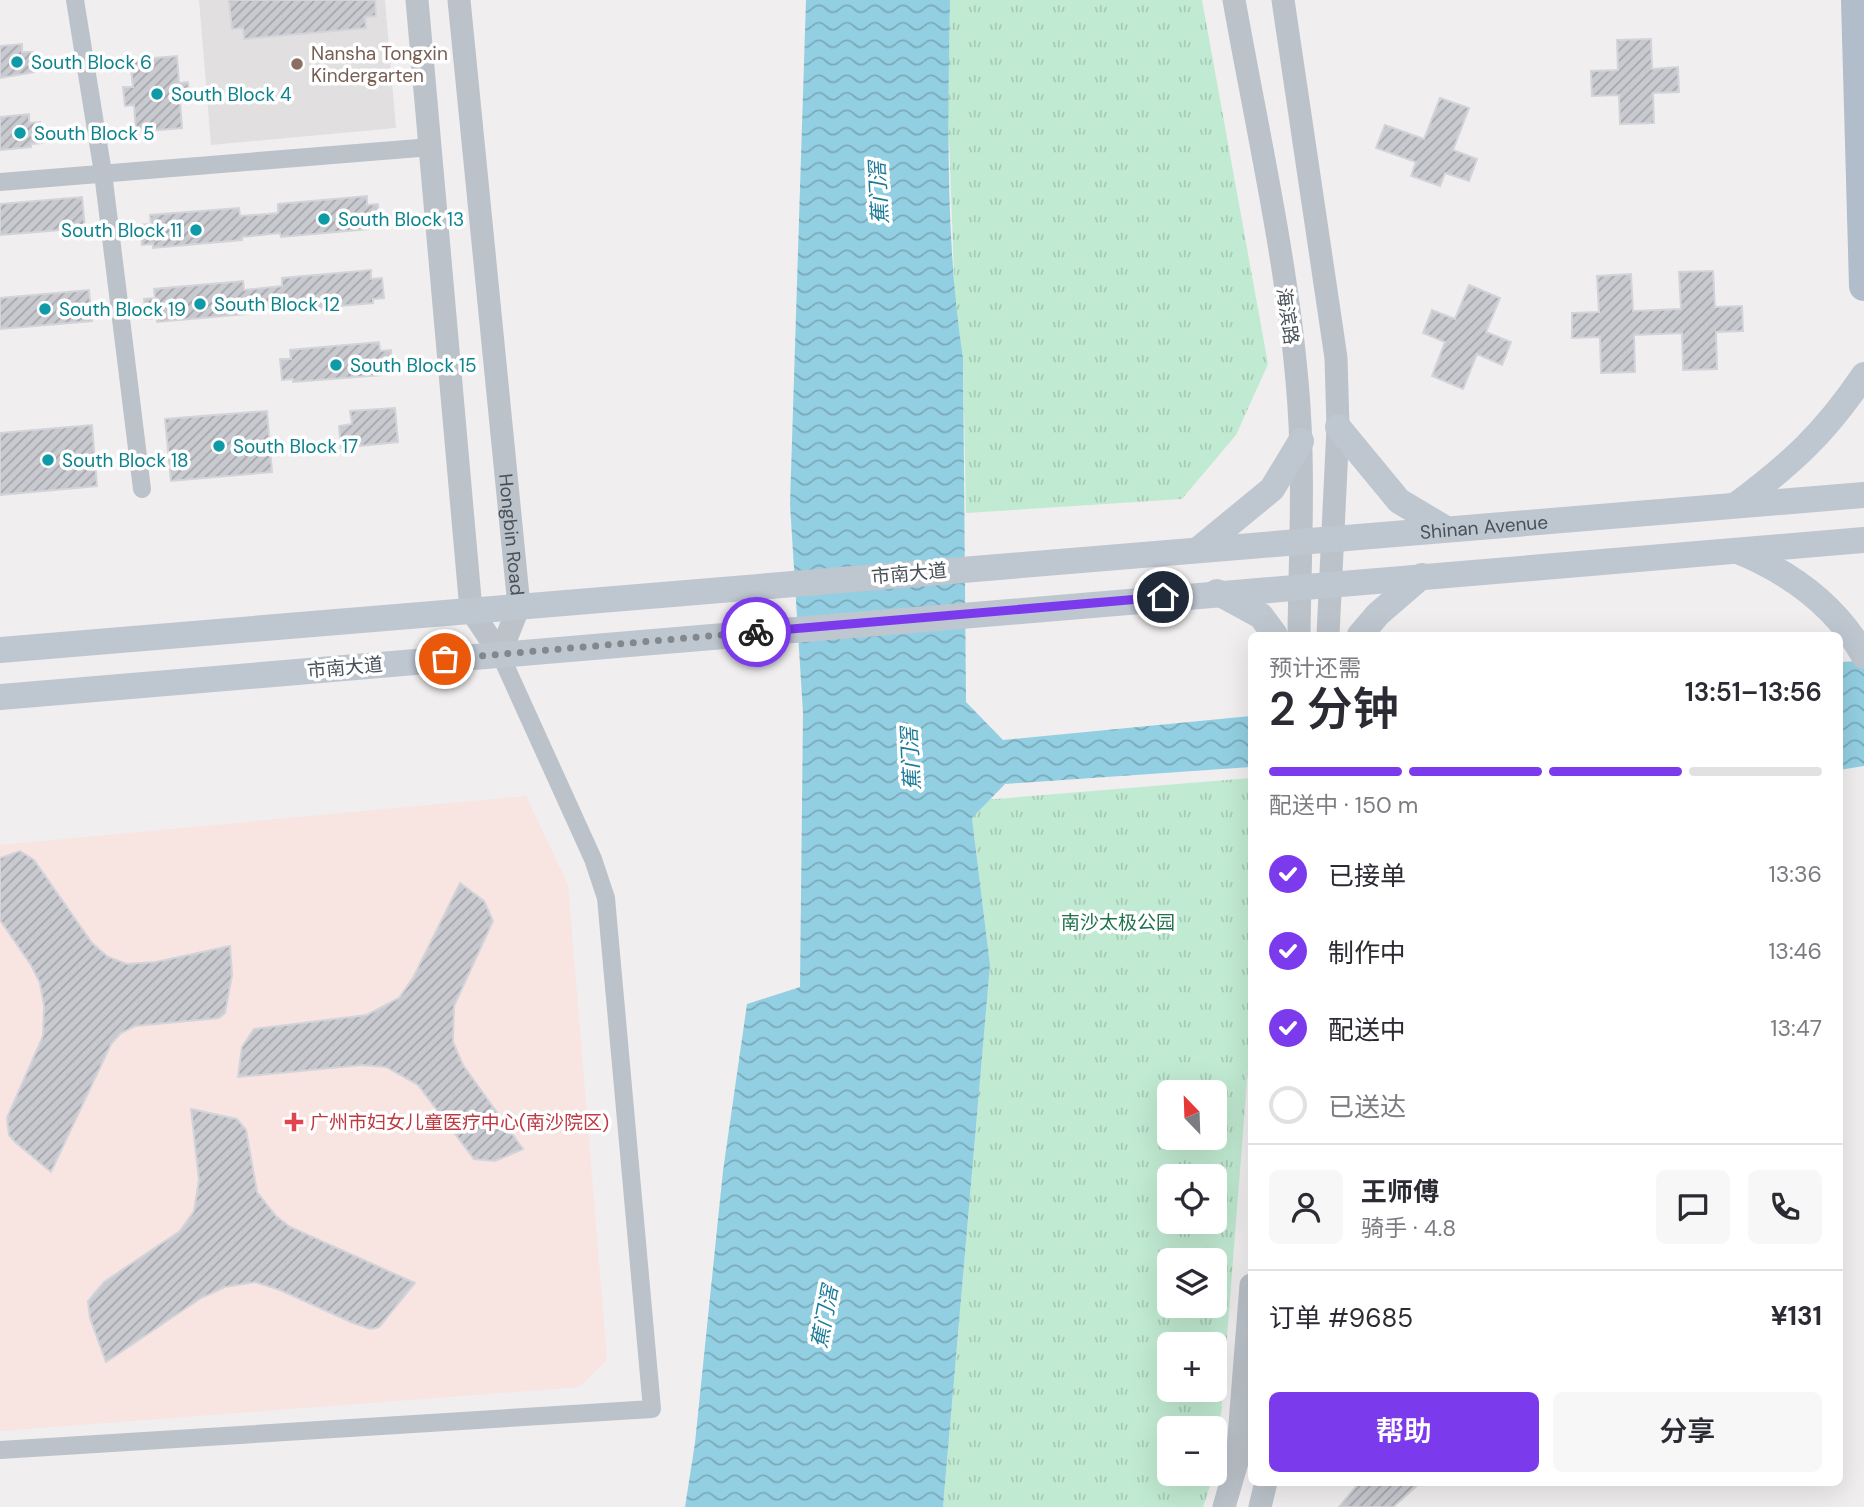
<!DOCTYPE html>
<html lang="zh">
<meta charset="utf-8">
<style>
:root{--surface:#fff;--page:#f7f7f7;--text:#2b2b33;--muted:#7c7c81;--line:#e1e1e2;--accent:#7c3aed}
body{margin:0;font-family:"DM Sans","Noto Sans SC",sans-serif;background:var(--page);color:var(--text);height:100vh;display:flex;flex-direction:column;font-size:26px;white-space:nowrap}
*{box-sizing:border-box;margin:0}
p{font-size:23px;color:var(--muted)}
.icon{flex:none;width:38px;height:38px;fill:none;stroke:currentColor;stroke-width:2;stroke-linecap:round;stroke-linejoin:round}
.map{position:relative;flex:1;overflow:hidden}
.details{position:absolute;left:1248px;top:632px;width:595px;height:854px;display:flex;flex-direction:column;background:var(--surface);border-radius:10px;box-shadow:0 7px 28px #0002}
.details>*{flex:none}
.needle{width:46px;rotate:337deg}
.controls{position:absolute;left:1157px;top:1080px;display:grid;gap:14px}
.controls a{display:grid;place-items:center;width:70px;height:70px;border-radius:10px;background:var(--surface);box-shadow:0 7px 28px #0002;font-size:35px}
.pin{position:absolute;display:grid;place-items:center;width:60px;height:60px;color:#fff;margin:-30px;border:4px solid #fff;border-radius:50%;box-shadow:0 2px 7px #0007}
.courier{position:absolute;display:grid;place-items:center;width:70px;height:70px;margin:-35px;border:5px solid #7c3aed;border-radius:50%;background:#fff;color:#222;box-shadow:0 2px 9px #0007}
.summary em{font-style:normal;font-weight:600}
.summary div{display:flex;flex-direction:column-reverse}
.summary{display:flex;align-items:center;justify-content:space-between;height:119px;padding:0 21px}
h1{font-size:46px;font-weight:600;line-height:52px}
.bar{display:grid;grid-template-columns:repeat(4,1fr);gap:10px 7px;align-content:center;height:84px;padding:0 21px}
.bar i{height:9px;border-radius:5px;background:var(--line)}
.bar .on{background:var(--accent)}
.bar p{grid-column:span 4}
.line{display:flex;align-items:center;gap:18px;padding:0 21px;border-top:2px solid var(--line)}
.line div{flex:1}
.round{display:grid;place-items:center;flex:none;width:74px;height:74px;border-radius:10px;background:var(--page)}
ol{padding:0 21px;list-style:none}
li{display:flex;align-items:center;gap:21px;height:77px}
li p{margin-inline-start:auto}
li .icon{padding:7px;border-radius:50%;background:var(--accent);color:#fff;stroke-width:4}
li:last-child{color:var(--muted)}
li i{width:38px;height:38px;border:4px solid var(--line);border-radius:50%}
.action{display:flex;gap:14px;margin-top:auto;padding:14px 21px}
.action a{flex:1;height:80px;border-radius:10px;background:var(--accent);color:#fff;font-size:28px;font-weight:600;line-height:80px;text-align:center}
.action a+a{background:var(--page);color:var(--text)}
.map>svg:first-child{display:block}
</style>
<div class="map">
<svg width="1864" height="1507" viewBox="0 0 1864 1507">
<defs>
<pattern id="grass-tufts" width="24" height="20" patternUnits="userSpaceOnUse" patternTransform="scale(1.75)"><rect width="24" height="20" fill="#c1ead2"/><path d="M3 7l-1-3M5 7V3M7 7l1-3M15 17l-1-3M17 17v-4M19 17l1-3" fill="none" stroke="#a7cab7"/></pattern>
<pattern id="water-waves" width="16" height="10" patternUnits="userSpaceOnUse" patternTransform="scale(1.75)"><rect width="16" height="10" fill="#93cfe2"/><path d="M0 5q4-4 8 0t8 0" fill="none" stroke="#7aaaba"/></pattern>
<pattern id="building-hatch" width="6" height="6" patternUnits="userSpaceOnUse" patternTransform="scale(1.75)"><rect width="6" height="6" fill="#c9cad0"/><path d="M-1 1l2-2M0 6l6-6M5 7l2-2" fill="none" stroke="#a5a6ac"/></pattern>
</defs>
<rect width="100%" height="100%" fill="#f0eeee"/>
<!-- education -->
<path fill="#e1dfdf" d="M199,0H385L396,128L211,145Z"/>
<!-- medical -->
<path fill="#f8e4e1" d="M526,796L568,885L607,1360L579,1387L0,1431V845Z"/>
<!-- grass -->
<g fill="url(#grass-tufts)" fill-rule="evenodd">
<path d="M950,0H1202L1268,364L1236,435L1182,499L966,513L963,358L955,304L948,108Z"/>
<path d="M1251,778V1029L1217,1465L1203,1507H943L990,965L972,818L983,800ZM1169,1092H1214V1138H1169ZM1169,1176H1214V1222H1169ZM1169,1260H1214V1306H1169ZM1169,1344H1214V1390H1169ZM1169,1428H1214V1474H1169Z"/>
</g>
<!-- water -->
<g fill="url(#water-waves)">
<path d="M806,0H950C948,119 945,241 963,358L966,702L1003,740L1251,716V767L1005,784L972,818L990,965L943,1507H685L695,1443L723,1171L747,1004L800,987L803,713L790,504Z"/>
<path d="M1864,661V766L1839,770V662Z"/>
</g>
<!-- building -->
<g fill="url(#building-hatch)" stroke="#d3d4d9" stroke-width="2">
<path d="M229,0H375L376,16L365,17L366,28L244,39L243,28L232,29Z"/>
<path d="M1651,39L1652,69L1678,67L1679,92L1653,93L1654,123L1620,124L1619,95L1592,96L1591,71L1618,70L1617,40Z"/>
<path d="M22,44V52H33L35,72L0,78V46Z"/>
<path d="M177,56L179,83L188,82L190,100L180,101L182,128L136,132L134,105L125,106L123,87H133L130,60Z"/>
<path d="M1440,98L1469,108L1453,150L1477,159L1469,181L1445,173L1440,186L1411,176L1416,162L1376,148L1385,125L1424,139Z"/>
<path d="M29,114V123L40,122L42,143L31,144V147L0,150V117Z"/>
<path d="M367,196V205L378,204L380,225H369V229L281,237L280,233L242,237V240L153,248V244L142,245L140,225L151,224L150,215L239,208L240,216L268,214L278,213V204Z"/>
<path d="M82,197L85,228L0,235V204Z"/>
<path d="M371,270V279L382,278L384,298L373,299V303L284,311V307L246,311V314L157,322V318L146,319L144,299L155,298L154,289L243,281L244,290L282,286V278Z"/>
<path d="M1713,271L1715,307L1742,306L1743,331L1716,332L1717,369L1683,370L1682,333L1634,335L1635,372L1601,373L1600,337L1572,338V313L1599,312L1597,276L1631,274L1633,311L1681,309L1679,272Z"/>
<path d="M1469,285L1500,298L1486,332L1511,342L1502,365L1477,354L1463,389L1432,376L1445,342L1423,333L1432,310L1455,319Z"/>
<path d="M89,290L92,321L0,329V298Z"/>
<path d="M379,342L380,351L391,350L392,370L382,371V375L293,382V379L282,380L280,359H291L290,350Z"/>
<path d="M395,408L398,442L341,448L339,426L352,424L350,411Z"/>
<path d="M267,411L272,472L171,481L165,419Z"/>
<path d="M92,425L97,486L0,495V433Z"/>
<path d="M20,851L34,860L92,943L108,957L127,964L156,962L230,946L232,975L225,1013L219,1018L135,1026L121,1033L111,1044L51,1172L15,1142L9,1135L7,1118L43,1036L44,1006L40,983L31,965L0,920V858Z"/>
<path d="M460,883L484,901L493,921L454,1006L453,1042L463,1065L523,1149L495,1161L474,1159L418,1085L386,1067L362,1065L238,1077L242,1047L254,1029L367,1015L399,998L413,978Z"/>
<path d="M191,1109L237,1119L246,1130L257,1192L276,1216L290,1227L415,1283L379,1327L371,1329L353,1323L280,1290L255,1282L225,1287L201,1298L106,1362L90,1318L88,1301L104,1282L180,1231L194,1211L199,1180Z"/>
<path d="M1360,1482H1421L1393,1507H1339Z"/>
</g>
<g fill="none" stroke-linecap="round" stroke-linejoin="round">
<!-- minor -->
<g stroke="#bbc2c9" stroke-width="18">
<path d="M75,0L103,173L142,489"/>
<path d="M0,182L431,147"/>
<path d="M0,1450L652,1409L606,898L593,859L500,654"/>
</g>
<!-- tertiary -->
<g stroke="#bbc2c9" stroke-width="23">
<path d="M417,0L471,610L500,654"/>
<path id="s1" d="M459,0L519,606L500,654"/>
<path d="M1234,0C1256,124 1286,256 1297,381C1305,466 1300,551 1299,635"/>
<path d="M1283,0L1336,358L1338,427L1328,635"/>
<path d="M1224,1507L1237,1462L1251,1285"/>
<path d="M1260,1507L1266,1482"/>
</g>
<!-- secondary -->
<g stroke="#bec6d0" stroke-width="26">
<path d="M1338,427L1399,501L1446,529"/>
<path d="M1736,505C1792,463 1824,434 1864,375"/>
<path d="M1199,549L1272,489L1301,441"/>
<path d="M1738,551C1791,573 1836,605 1864,656"/>
<path d="M1217,592L1261,616L1275,635"/>
<path d="M1360,635L1378,614L1422,576"/>
<path id="s2" d="M0,650L1864,495"/>
<path d="M0,697L1864,540"/>
</g>
<!-- primary -->
<path stroke="#b1bdca" stroke-width="30" d="M1856,0L1864,286"/>
</g>
<g fill="none" stroke-linecap="round" stroke-linejoin="round">
<!-- done -->
<path stroke="#83888d" stroke-width="7" stroke-dasharray="0 12.6" d="M445,659L756,632"/>
<!-- route -->
<path stroke="#7c3aed" stroke-width="9" d="M756,632L1163,597"/>
</g>
<!-- markers -->
<g fill="#0f9aa8" stroke="#fff" stroke-width="2.5">
<circle cx="17" cy="62" r="7"/>
<circle cx="157" cy="94" r="7"/>
<circle cx="20" cy="133" r="7"/>
<circle cx="324" cy="219" r="7"/>
<circle cx="196" cy="230" r="7"/>
<circle cx="200" cy="304" r="7"/>
<circle cx="45" cy="309" r="7"/>
<circle cx="336" cy="365" r="7"/>
<circle cx="219" cy="446" r="7"/>
<circle cx="48" cy="460" r="7"/>
</g>
<circle fill="#8d6e63" stroke="#fff" stroke-width="2.5" cx="297" cy="64" r="7"/>
<path fill="#e0444e" stroke="#fff" stroke-width="2.5" d="M290.5 1111.5h7v7h7v7h-7v7h-7v-7h-7v-7h7z"/>
<g text-anchor="middle" stroke-width="7" stroke-linejoin="round" paint-order="stroke">
<!-- education labels -->
<g font-size="19" fill="#785e54" stroke="#fff" text-anchor="start">
<text x="311" y="60">Nansha Tongxin<tspan x="311" dy="22">Kindergarten</tspan></text>
</g>
<!-- culture labels -->
<g font-size="19" fill="#0d838f" stroke="#fff" text-anchor="start">
<text x="31" y="69">South Block 6</text>
<text x="171" y="101">South Block 4</text>
<text x="34" y="140">South Block 5</text>
<text x="338" y="226">South Block 13</text>
<text x="182" y="237" text-anchor="end">South Block 11</text>
<text x="214" y="311">South Block 12</text>
<text x="59" y="316">South Block 19</text>
<text x="350" y="372">South Block 15</text>
<text x="233" y="453">South Block 17</text>
<text x="62" y="467">South Block 18</text>
</g>
<!-- street labels -->
<g font-size="19" fill="#485159" stroke="#fff">
<text transform="translate(1288 316) rotate(82)" y="7">海滨路</text>
<text dy="7" stroke="none"><textPath href="#s2" startOffset="1489">Shinan Avenue</textPath></text>
<text dy="7" stroke="none"><textPath href="#s1" startOffset="537">Hongbin Road</textPath></text>
<text transform="translate(909 573) rotate(-5)" y="7">市南大道</text>
<text transform="translate(345 667) rotate(-5)" y="7">市南大道</text>
</g>
<!-- park labels -->
<g font-size="19" fill="#21734d" stroke="#fff">
<text x="1118" y="929">南沙太极公园</text>
</g>
<!-- health labels -->
<g font-size="19" fill="#be3a42" stroke="#fff" text-anchor="start">
<text x="310" y="1129">广州市妇女儿童医疗中心(南沙院区)</text>
</g>
<!-- water labels -->
<g font-size="21" font-style="italic" fill="#1c7a99" stroke="#fff">
<text transform="translate(879 193) rotate(-93)" y="7">蕉门滘</text>
<text transform="translate(911 759) rotate(-93)" y="7">蕉门滘</text>
<text transform="translate(825 1317) rotate(-79)" y="7">蕉门滘</text>
</g>
</g>
</svg>
<div class="controls">
<a><svg class="needle" viewBox="-14 -14 28 28"><path d="M0-13l5 13h-10z" fill="#e53935"/><path d="M0 13l5-13h-10z" fill="#7c7c81"/></svg></a>
<a><svg class="icon" aria-label="locate" viewBox="0 0 24 24"><circle cx="12" cy="12" r="6"/><path d="M12 2v4M12 18v4M2 12h4M18 12h4"/></svg></a>
<a><svg class="icon" aria-label="layers" viewBox="0 0 24 24"><path d="M12 4l9 5-9 5-9-5zM3 14l9 5 9-5"/></svg></a>
<a>+</a>
<a>−</a>
</div>
<div class="pin" style="left:445px;top:659px;background:#ea580c"><svg class="icon" aria-label="bag" viewBox="0 0 24 24"><path d="M5 8h14l-1 12H6zM9 8a3 3 0 0 1 6 0"/></svg></div>
<div class="pin" style="left:1163px;top:597px;background:#1f2937"><svg class="icon" aria-label="home" viewBox="0 0 24 24"><path d="M3 11l9-7 9 7M6 9v11h12V9"/></svg></div>
<div class="courier" style="left:756px;top:632px"><svg class="icon" aria-label="bike" viewBox="0 0 24 24"><circle cx="6" cy="16" r="4"/><circle cx="18" cy="16" r="4"/><path d="M6 16l4-8h5l3 8M10 8l3 8H6M13 5h3"/></svg></div>
<section class="details">
<div class="summary"><div><h1>2 分钟</h1><p>预计还需</p></div><em>13:51–13:56</em></div>
<div class="bar"><i class="on"></i><i class="on"></i><i class="on"></i><i></i><p>配送中 · 150 m</p></div>
<ol>
<li><svg class="icon" aria-label="check" viewBox="0 0 24 24"><path d="M5 12l5 5 9-10"/></svg>已接单<p>13:36</p></li>
<li><svg class="icon" aria-label="check" viewBox="0 0 24 24"><path d="M5 12l5 5 9-10"/></svg>制作中<p>13:46</p></li>
<li><svg class="icon" aria-label="check" viewBox="0 0 24 24"><path d="M5 12l5 5 9-10"/></svg>配送中<p>13:47</p></li>
<li><i></i>已送达</li>
</ol>
<div class="line" style="height:126px"><a class="round"><svg class="icon" aria-label="person" viewBox="0 0 24 24"><circle cx="12" cy="8" r="4"/><path d="M4 21q1-7 8-7t8 7"/></svg></a><div><b>王师傅</b><p>骑手 · 4.8</p></div><a class="round"><svg class="icon" aria-label="chat" viewBox="0 0 24 24"><path d="M4 5h16v11H9l-5 4z"/></svg></a><a class="round"><svg class="icon" aria-label="phone" viewBox="0 0 24 24"><path d="M5 4h4l2 5-3 2q2 4 5 5l2-3 5 2v4C11 20 4 13 5 4z"/></svg></a></div>
<div class="line" style="height:91px"><div>订单 #9685</div><b>¥131</b></div>
<div class="action"><a>帮助</a><a>分享</a></div>
</section>
</div>
